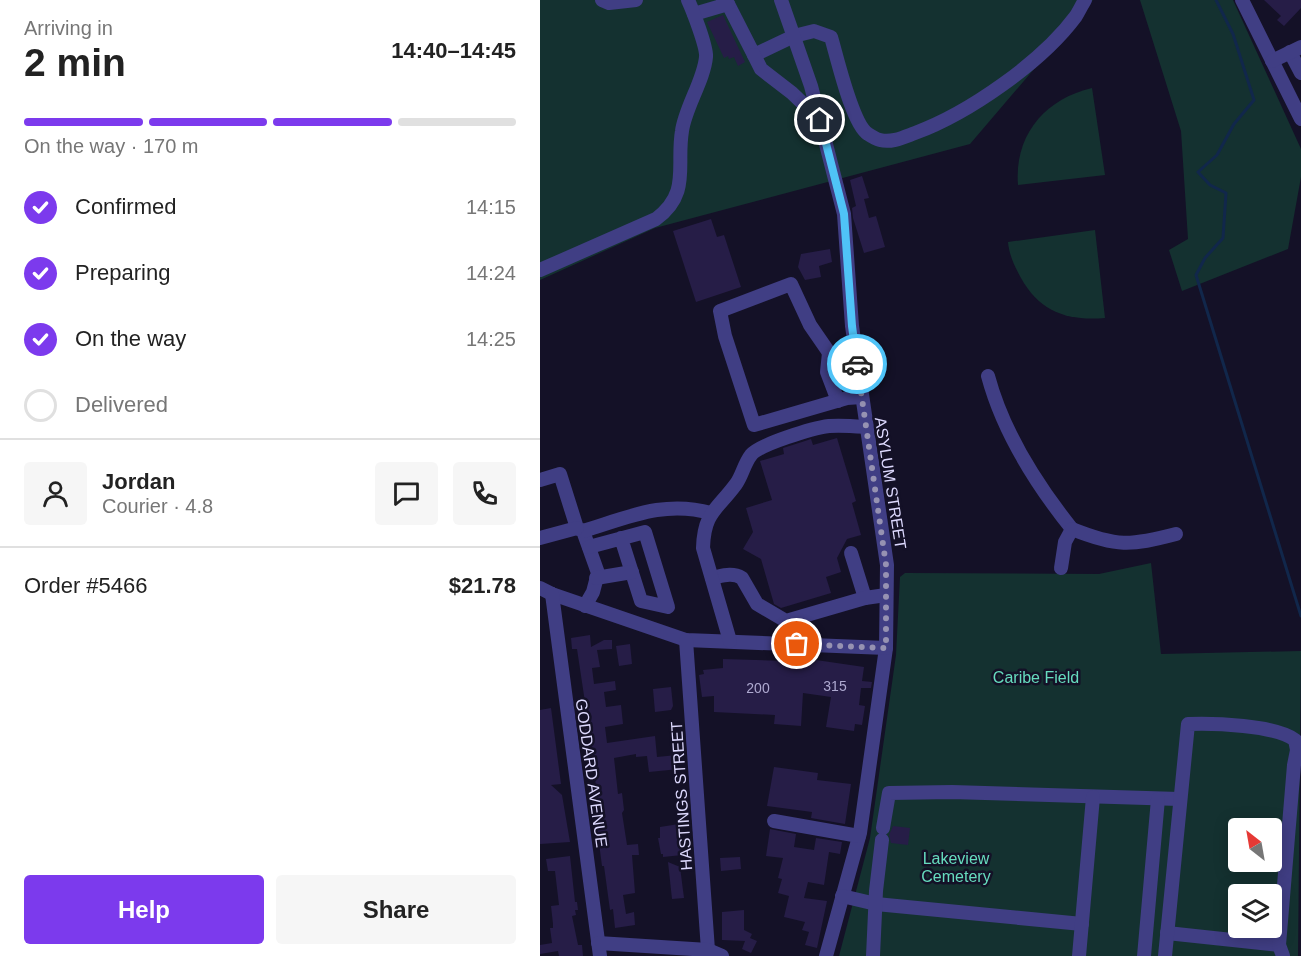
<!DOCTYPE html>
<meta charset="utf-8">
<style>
:root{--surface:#fff;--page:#f6f6f6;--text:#222;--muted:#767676;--line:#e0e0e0;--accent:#7c3aed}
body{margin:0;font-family:Arial,sans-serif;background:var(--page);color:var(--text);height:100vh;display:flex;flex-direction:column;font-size:22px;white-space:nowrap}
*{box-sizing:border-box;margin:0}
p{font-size:20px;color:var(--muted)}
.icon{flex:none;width:33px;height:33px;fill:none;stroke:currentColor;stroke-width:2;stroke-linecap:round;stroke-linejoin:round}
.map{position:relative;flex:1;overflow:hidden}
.side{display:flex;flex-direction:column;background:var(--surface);width:540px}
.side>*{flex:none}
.needle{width:39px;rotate:329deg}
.controls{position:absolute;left:688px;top:818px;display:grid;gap:12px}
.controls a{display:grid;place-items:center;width:54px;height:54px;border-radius:6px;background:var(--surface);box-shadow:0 3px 15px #0003;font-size:30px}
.pin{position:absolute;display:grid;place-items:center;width:51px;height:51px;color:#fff;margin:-26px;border:3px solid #fff;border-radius:50%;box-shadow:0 2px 6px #0007}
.courier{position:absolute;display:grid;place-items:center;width:60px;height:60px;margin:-30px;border:4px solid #4fc3f7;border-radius:50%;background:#fff;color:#222;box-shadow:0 2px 8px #0007}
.overview em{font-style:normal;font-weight:800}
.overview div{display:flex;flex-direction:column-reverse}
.overview{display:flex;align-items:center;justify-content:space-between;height:102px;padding:0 24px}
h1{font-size:39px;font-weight:800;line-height:45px}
.bar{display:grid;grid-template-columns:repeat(4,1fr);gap:9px 6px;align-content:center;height:72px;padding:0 24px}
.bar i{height:8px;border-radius:4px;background:var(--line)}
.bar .selected{background:var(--accent)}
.bar p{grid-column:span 4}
.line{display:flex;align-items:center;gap:15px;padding:0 24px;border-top:2px solid var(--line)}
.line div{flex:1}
.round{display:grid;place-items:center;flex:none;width:63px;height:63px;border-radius:6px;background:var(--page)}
ol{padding:0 24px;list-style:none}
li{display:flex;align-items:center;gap:18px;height:66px}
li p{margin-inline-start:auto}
li .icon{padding:6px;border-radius:50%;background:var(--accent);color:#fff;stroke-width:4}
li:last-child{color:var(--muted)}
li i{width:33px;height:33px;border:3px solid var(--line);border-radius:50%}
.action{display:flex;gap:12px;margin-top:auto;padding:12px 24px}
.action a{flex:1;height:69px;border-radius:6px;background:var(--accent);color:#fff;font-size:24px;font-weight:800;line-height:69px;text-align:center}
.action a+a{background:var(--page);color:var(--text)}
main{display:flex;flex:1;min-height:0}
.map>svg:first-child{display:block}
</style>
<main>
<section class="side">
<div class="overview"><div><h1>2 min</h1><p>Arriving in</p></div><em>14:40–14:45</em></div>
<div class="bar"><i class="selected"></i><i class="selected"></i><i class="selected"></i><i></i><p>On the way · 170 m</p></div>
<ol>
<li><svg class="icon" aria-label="check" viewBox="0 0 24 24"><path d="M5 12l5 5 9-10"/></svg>Confirmed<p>14:15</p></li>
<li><svg class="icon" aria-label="check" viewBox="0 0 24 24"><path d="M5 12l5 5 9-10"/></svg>Preparing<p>14:24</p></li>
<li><svg class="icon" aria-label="check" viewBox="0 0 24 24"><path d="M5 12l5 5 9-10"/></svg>On the way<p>14:25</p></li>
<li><i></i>Delivered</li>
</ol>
<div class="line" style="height:108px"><a class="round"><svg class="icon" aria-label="person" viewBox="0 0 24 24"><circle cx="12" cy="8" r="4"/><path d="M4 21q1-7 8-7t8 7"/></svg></a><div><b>Jordan</b><p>Courier · 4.8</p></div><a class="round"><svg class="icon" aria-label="chat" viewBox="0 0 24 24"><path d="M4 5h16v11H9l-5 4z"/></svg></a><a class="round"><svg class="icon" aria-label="phone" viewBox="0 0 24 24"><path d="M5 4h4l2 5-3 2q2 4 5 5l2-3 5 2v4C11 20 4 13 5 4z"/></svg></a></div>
<div class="line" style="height:78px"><div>Order #5466</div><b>$21.78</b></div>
<div class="action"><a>Help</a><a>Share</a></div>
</section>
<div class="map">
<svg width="761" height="956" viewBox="0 0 761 956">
<rect width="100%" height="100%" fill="#141127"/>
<!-- green -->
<g fill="#143130" fill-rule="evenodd">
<path d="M0,0H553L430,144L115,228L0,280Z"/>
<path d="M600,0H693L761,149V177L748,249L642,291L629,250L648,239L641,131Z"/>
<path d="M552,88L565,175L478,185C474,135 505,99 552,88Z"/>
<path d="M555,230L565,318C527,321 500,312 481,278C475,267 469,255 468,242Z"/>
<path d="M611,563L621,654L761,651L758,956H299L330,838L356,655L360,577L365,573L559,574ZM699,828H732V861H699ZM699,894H732V927H699Z"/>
</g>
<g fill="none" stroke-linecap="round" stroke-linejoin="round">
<!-- stream -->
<path stroke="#11274b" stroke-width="3" d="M676,0L693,34L714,100L694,124L677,155L658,172L670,185L686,193L683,238L665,258L656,275L761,616"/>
</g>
<!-- building -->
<g fill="#261d47">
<path d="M724,0H761V8L744,26L737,20L741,16Z"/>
<path d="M183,15L205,62L198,66L194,57L189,59L188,56L184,58L167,22Z"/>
<path d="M322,176L329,198L324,199L329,218L336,216L345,247L324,253L313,218L312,208L316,206L310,180Z"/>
<path d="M171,219L177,237L184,235L201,287L156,302L133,231Z"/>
<path d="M290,249L292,262L279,266L281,277L265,280L258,267L261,254Z"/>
<path d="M297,438L316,501L312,503L321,535L307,539L297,558L301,572L286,577L291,593L241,608L234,604L221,559L203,549L213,532L206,508L232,500L220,461L244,454L243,448L262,442L271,439L273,445Z"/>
<path d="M50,635L51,647L64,640H72V649L57,650L60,667L52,668L54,684L75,681L76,690L64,692L66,707L81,705L83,724L65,727L67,743L115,736L117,757L137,755L139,769L109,772L107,756L96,757V754L74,758L78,794L82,793L84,810L82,813L87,845L98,844L99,855H92L95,893L83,895L86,914L94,912L95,925L75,928L73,909L70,910L64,866H62L57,828H61L57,799H53L52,787L56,786L49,735H46L44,724L48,722L37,649H32L31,638Z"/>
<path d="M90,644L92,664L79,666L76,646Z"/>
<path d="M183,659L275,662L276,660L324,667L322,681L332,682L331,688H321L319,705L325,706L322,725L315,724L314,731L286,727L291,697L263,693L261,726L234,724L235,715L174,712V696L162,697L159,675L164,674L163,670L183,668Z"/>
<path d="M131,687L133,706L131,710L115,712L113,689Z"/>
<path d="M11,708L21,784L11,785L22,795L30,842L0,844V710Z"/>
<path d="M234,767L278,773L277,780L311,784L305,824L271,818L272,812L227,806Z"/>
<path d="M139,824L142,855L123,857V854H121L118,838H120V827Z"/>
<path d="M353,826L370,828L368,845L351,843L349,835Z"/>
<path d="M230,829L256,834L254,847L274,850L276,838L302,842L300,854L289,852L284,885L268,882L264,898L287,901L277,948L265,945L269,932L262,930L265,922L244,917L249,896L238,893L242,879L238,878L243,858L226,856Z"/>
<path d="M30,856L35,902H37L38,910H35L36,915L32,916L38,945H42L43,956H19L18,951L0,954V945L12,943L10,928H13V924L11,906L19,905L15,871H8L6,859Z"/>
<path d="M200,857L201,869L181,871L180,858Z"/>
<path d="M128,862L140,867L144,898L132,899Z"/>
<path d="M204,910V930L212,934L210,938L217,941L211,953L202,949L205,941L182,940V912Z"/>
</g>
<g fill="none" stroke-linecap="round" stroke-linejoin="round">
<!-- minor -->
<g stroke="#403e84" stroke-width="14">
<path d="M62,0L69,3L96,0"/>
<path d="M183,0L188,4L214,55L254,36L274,31L291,37C297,57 312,124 328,134C331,136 336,139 340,140C352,143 364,137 375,133C429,113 502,62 536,16C539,11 542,5 545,0"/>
<path d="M241,0L271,86L304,214L312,326L347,565L346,648L320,833L286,956"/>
<path d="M702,0L761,119"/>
<path d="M154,14L188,4"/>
<path d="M750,52L761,73"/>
<path d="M214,55L221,69L252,93L280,120"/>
<path d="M732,61L761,47"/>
<path d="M0,270L116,219C151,193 136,166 142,131C145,108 164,80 166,57C167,47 153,11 148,0"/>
<path d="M289,353L287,372L298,401"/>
<path d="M448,376C463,432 496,484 532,529"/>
<path d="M320,382L307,376L301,370L270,325L251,284L180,311L185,336L214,425L307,398L322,397"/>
<path d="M0,480L20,474L37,528L43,531L58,573L53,592L45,606"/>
<path d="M43,531C89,517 124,500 171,513"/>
<path d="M0,538L37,528"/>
<path d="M49,547L105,532L128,607L101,601L81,538"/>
<path d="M311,553L325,598"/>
<path d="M521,568L525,542L532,529C577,547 590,546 636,534"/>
<path d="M56,578L92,572"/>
<path d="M172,578C182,576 192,572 202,578L217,604L246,621L325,598L346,595"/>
<path d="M0,588L12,594L146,640L346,648"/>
<path d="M12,594L60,956"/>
<path d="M146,640L168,950"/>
<path d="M190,641L163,548C164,512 177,510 196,484C202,476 204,464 211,455C220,444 273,428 289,426C301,425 313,426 326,427"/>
<path d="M234,821L319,836"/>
<path d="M343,828L349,793L412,792L639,799"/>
<path d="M302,896L336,904L542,924"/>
<path d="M627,933L739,945"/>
<path d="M58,943L168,950L182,956"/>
<path d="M333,956L336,891L342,840"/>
<path d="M539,956L553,797"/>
<path d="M604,956L618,799"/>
<path d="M625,956L648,724C672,723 736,725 755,740L757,750L754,765L739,945L743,956"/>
</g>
</g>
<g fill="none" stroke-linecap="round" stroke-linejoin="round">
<!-- done -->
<path stroke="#9692b2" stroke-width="6" stroke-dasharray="0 10.8" d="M257,644L346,648V565L317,364"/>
<!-- route -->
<path stroke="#4fc3f7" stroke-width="8" d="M280,120L304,214L312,326L317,364"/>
</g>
<g text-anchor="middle" stroke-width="5" stroke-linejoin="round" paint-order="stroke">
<!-- number labels -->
<g font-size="14" fill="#aea9d0">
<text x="295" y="691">315</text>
<text x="218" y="693">200</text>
</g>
<!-- street labels -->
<g font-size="16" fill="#dcd8fd" stroke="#141127">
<text transform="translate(351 483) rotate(81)" y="6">ASYLUM STREET</text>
<text transform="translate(52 773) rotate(82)" y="6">GODDARD AVENUE</text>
<text transform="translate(141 796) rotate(-94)" y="6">HASTINGS STREET</text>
</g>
<!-- park labels -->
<g font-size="16" fill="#66dcbe" stroke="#141127">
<text x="496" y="683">Caribe Field</text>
<text x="416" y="864">Lakeview<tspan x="416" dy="18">Cemetery</tspan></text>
</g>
</g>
</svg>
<div class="controls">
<a><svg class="needle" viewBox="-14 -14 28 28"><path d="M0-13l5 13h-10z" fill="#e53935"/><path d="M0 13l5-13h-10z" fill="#767676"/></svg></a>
<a><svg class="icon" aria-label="layers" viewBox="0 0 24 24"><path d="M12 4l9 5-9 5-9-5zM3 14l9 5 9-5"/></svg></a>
</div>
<div class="pin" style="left:257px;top:644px;background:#ea580c"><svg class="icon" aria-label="bag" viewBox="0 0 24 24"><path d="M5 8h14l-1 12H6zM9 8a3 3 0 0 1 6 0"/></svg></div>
<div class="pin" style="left:280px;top:120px;background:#1f2937"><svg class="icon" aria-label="home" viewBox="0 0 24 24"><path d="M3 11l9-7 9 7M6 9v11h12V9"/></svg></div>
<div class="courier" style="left:317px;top:364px"><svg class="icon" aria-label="car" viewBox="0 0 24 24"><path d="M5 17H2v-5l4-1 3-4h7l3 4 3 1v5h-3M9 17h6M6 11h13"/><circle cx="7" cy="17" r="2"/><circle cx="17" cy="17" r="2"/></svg></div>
</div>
</main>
